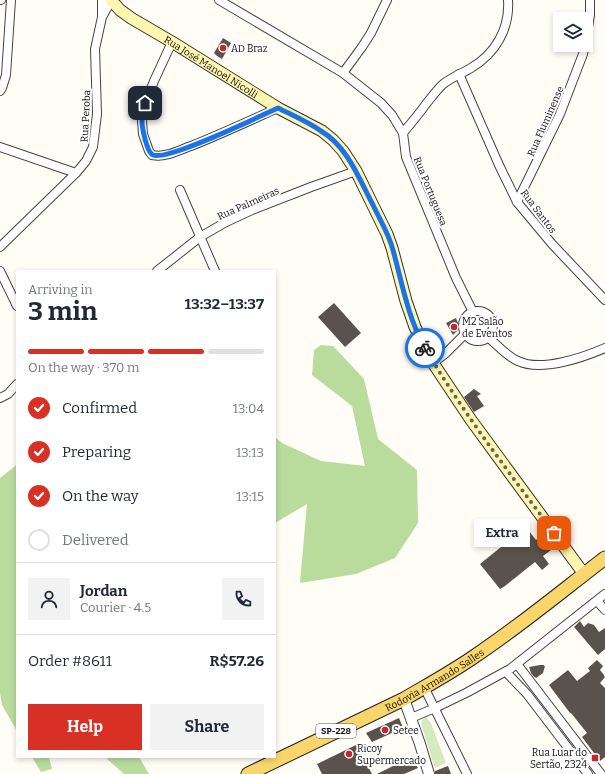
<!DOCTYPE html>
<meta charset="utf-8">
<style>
:root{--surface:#fff;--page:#f2f2f3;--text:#1f2937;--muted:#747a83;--line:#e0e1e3;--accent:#d93025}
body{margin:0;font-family:Bitter,serif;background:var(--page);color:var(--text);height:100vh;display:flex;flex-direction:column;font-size:15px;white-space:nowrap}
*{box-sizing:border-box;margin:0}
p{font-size:13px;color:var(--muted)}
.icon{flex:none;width:22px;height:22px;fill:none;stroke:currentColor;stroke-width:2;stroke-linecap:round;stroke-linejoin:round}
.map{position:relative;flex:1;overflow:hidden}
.drawer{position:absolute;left:16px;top:270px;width:260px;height:488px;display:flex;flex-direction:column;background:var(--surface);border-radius:0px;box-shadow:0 2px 6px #0003}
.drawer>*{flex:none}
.buttons{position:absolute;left:553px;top:12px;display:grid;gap:8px}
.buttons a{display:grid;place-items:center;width:40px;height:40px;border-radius:0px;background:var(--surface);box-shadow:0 2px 6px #0003;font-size:20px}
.pin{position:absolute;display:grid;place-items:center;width:34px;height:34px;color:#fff;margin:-17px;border-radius:8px;box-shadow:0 2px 6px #0006}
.courier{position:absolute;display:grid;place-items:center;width:40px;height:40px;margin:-20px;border:3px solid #1a73e8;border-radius:50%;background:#fff;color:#222;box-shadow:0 1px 5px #0007}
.bubble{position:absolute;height:28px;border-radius:0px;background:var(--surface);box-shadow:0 2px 6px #0003;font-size:13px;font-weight:700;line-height:28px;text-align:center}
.head em{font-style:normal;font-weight:700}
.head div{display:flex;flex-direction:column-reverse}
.head{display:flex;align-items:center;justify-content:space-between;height:68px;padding:0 12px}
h1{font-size:26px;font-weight:700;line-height:30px}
.bar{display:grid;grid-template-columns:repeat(4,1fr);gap:6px 4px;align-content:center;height:48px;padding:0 12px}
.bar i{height:5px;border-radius:3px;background:var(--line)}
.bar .selected{background:var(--accent)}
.bar p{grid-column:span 4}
.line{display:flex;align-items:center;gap:10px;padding:0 12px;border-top:1px solid var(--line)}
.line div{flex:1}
.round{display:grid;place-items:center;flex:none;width:42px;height:42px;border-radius:0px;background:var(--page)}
ol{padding:0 12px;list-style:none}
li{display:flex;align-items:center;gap:12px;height:44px}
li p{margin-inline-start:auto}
li .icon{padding:4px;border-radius:50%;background:var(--accent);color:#fff;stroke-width:4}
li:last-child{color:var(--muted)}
li i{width:22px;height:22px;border:2px solid var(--line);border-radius:50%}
.button{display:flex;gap:8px;margin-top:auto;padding:8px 12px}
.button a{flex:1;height:46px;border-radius:0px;background:var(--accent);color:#fff;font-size:16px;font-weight:700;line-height:46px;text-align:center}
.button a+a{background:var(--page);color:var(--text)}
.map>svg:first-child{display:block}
</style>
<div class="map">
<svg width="605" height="774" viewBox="0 0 605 774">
<rect width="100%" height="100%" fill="#fffdf5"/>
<!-- green -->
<path fill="#d5ebbd" d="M426,717L431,723L446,763L435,768L421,724L422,720Z"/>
<!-- forest -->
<g fill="#b9dc9c">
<path d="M321,345L333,346L364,379L378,439L417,470L418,523L395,558L356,574L300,583L307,504L275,523V437L282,443L321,461L365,466L352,406L312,375L314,350Z"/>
<path d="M17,464V731L2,705L0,693V478L14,467Z"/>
<path d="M32,757H49L52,769L41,772Z"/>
<path d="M105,757H139L149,774H124Z"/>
</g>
<!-- building -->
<g fill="#5a524d">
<path d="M223,38L231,43L222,59L217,56L214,53Z"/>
<path d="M334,303L361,333L345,347L318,317Z"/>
<path d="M456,318L459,326V329L453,335L446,323Z"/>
<path d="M474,389L481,394L477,396L484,406L474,412L464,397Z"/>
<path d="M526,527L536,540L544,534L555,547L543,556L549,564L542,570L535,562L505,586L500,589L480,564Z"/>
<path d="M580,621L584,627L588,623L594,625L599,632L605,628V649L598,655L574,627Z"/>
<path d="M597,660L603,666L600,670L604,675V676L605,677L600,683L605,688V757L600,761L582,737L587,733L571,713H570L549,685L568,670L577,681L590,671L588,668Z"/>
<path d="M540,665H544V666H545L543,673L536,678L535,677H534L531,673L529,667Z"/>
<path d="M399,718L403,728L372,742L366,733Z"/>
<path d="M356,745L372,774H322L317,764Z"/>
<path d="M411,757L418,768L404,774H377Z"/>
<path d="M448,766L451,774H435V771Z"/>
</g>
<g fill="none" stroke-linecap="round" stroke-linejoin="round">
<!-- minor casing -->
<g stroke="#444" stroke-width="10">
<g id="minor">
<path d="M0,0H1"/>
<path d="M219,0L343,73L381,103L392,115L403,133L406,157L456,278L473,312"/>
<path d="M102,15V0"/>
<path d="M586,39L590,15V0"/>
<path d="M172,42L154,81L143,110L142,121L143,134L149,151L152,155C166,158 179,150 191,146C221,134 249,121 278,108"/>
<path d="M343,73L362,47L371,33L387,0"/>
<path d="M459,74L499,165L517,202L552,244L605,300"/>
<path d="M0,91L2,88L6,75L11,0"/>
<path d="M403,133C411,123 419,114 426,104C431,98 436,91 442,85C450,78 461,74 471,68C495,54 510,29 508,0"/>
<path d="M0,147L76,173"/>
<path d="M180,190L215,271"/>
<path d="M517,202L560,114L583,54L585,45"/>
<path d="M0,247L76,173L86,161L93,147L97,114L95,49L102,17L111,1"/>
<path d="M0,271L17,306"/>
<path d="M157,271L200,237L226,222L252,210L311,187L356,171"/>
<circle cx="478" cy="326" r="15"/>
<path d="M489,338C497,345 508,357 518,361C541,372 582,358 605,348"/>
<path d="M433,363L446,353L465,334"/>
<path d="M0,398L8,394L17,384"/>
<path d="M597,601L605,610"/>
<path d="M517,664L601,774"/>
<path d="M506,672L527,694L588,774"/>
<path d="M424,687L467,774"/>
<path d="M411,718L435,708L466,693L510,669L605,594"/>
</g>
</g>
<!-- tertiary casing -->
<g stroke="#444" stroke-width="12">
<path id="tertiary" d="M404,699L420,744L429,774"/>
</g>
<!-- secondary casing -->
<g stroke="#333" stroke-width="13">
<g id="secondary">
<path id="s1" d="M111,0L120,10L131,18L172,42L278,108L322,131L333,140L343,151L356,171L387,234L392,248L406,301L415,327L424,346L433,363L471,420L584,574"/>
</g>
</g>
<!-- primary casing -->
<g stroke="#222" stroke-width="15">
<g id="primary">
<path id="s2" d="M248,774L404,699C428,685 452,672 475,656C520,626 562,591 605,558"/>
</g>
</g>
<!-- minor -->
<use href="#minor" stroke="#fff" stroke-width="8"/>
<!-- tertiary -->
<use href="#tertiary" stroke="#fff" stroke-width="10"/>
<!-- secondary -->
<use href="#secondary" stroke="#fff6b0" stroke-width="11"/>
<!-- primary -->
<use href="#primary" stroke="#f9d66b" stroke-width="13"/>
</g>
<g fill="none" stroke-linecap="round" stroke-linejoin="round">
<!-- done -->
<path stroke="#646461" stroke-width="4" stroke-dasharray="0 7.2" d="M425,348C463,413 509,472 554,533"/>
<!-- route -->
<path stroke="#1a73e8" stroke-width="5" d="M145,103C143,109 142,115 142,121C142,128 147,153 153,155C168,161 260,116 278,108C292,115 308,122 321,131C348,147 359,179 373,205C380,220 389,234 393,250C402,283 408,318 425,348"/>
</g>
<!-- markers -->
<g fill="#c4262e" stroke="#fff" stroke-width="1.5">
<circle cx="223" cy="48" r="4"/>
<circle cx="454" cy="327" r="4"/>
<circle cx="385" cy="730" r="4"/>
<circle cx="349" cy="754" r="4"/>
<rect x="591" y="754" width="8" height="8" rx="2"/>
</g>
<g text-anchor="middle" stroke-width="4" stroke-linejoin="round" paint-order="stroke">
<!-- shield labels -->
<rect fill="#fff" stroke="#585858" stroke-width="1" x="316" y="724" width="40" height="14" rx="3"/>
<g font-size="9" font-weight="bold" fill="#111">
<text x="336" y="734">SP-228</text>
</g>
<!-- poi labels -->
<g font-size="10" fill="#111" stroke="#fff" text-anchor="start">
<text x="231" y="52">AD Braz</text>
<text x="462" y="325">M2 Salão<tspan x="462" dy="12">de Eventos</tspan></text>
<text x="393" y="734">Setee</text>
<text x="357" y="752">Ricoy<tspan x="357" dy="12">Supermercado</tspan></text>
<text x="587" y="756" text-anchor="end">Rua Luar do<tspan x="587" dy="12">Sertão, 2324</tspan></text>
</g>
<!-- street labels -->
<g font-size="10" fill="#111" stroke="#fff">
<text dy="4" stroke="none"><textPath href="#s1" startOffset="121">Rua José Manoel Nicolli</textPath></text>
<text transform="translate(85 116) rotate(-87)" y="4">Rua Peroba</text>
<text transform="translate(545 121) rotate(-66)" y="4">Rua Fluminense</text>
<text transform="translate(431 191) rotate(68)" y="4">Rua Portuguesa</text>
<text transform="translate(248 203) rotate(-24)" y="4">Rua Palmeiras</text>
<text transform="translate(539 211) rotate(53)" y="4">Rua Santos</text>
<text dy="4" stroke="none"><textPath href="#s2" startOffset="209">Rodovia Armando Salles</textPath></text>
</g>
</g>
</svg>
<div class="buttons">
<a><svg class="icon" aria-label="layers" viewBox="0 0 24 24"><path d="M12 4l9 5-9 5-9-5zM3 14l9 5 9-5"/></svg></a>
</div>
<div class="pin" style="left:554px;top:533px;background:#ea580c"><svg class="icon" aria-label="bag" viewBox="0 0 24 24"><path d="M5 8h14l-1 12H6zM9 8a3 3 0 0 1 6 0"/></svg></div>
<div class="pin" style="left:145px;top:103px;background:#1f2937"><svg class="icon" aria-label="home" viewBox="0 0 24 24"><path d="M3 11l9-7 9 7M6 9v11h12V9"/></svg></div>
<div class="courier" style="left:425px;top:348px"><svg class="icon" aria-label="bike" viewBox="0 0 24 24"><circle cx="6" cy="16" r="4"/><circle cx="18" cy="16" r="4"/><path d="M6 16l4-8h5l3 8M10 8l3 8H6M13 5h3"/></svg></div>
<div class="bubble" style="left:474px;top:519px;width:56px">Extra</div>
<section class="drawer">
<div class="head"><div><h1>3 min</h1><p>Arriving in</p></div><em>13:32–13:37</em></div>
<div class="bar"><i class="selected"></i><i class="selected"></i><i class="selected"></i><i></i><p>On the way · 370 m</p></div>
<ol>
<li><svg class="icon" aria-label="check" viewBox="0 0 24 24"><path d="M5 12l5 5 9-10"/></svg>Confirmed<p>13:04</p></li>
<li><svg class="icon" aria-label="check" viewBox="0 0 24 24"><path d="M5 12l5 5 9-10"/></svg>Preparing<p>13:13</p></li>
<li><svg class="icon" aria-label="check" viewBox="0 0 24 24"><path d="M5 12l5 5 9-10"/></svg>On the way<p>13:15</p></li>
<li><i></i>Delivered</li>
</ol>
<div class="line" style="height:72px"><a class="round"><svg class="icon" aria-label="person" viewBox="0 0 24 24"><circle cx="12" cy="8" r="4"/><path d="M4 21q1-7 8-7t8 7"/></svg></a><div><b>Jordan</b><p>Courier · 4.5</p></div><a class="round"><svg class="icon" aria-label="phone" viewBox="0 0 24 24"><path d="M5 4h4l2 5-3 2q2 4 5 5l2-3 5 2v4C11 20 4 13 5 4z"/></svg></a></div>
<div class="line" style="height:52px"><div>Order #8611</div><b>R$57.26</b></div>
<div class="button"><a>Help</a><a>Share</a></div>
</section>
</div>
